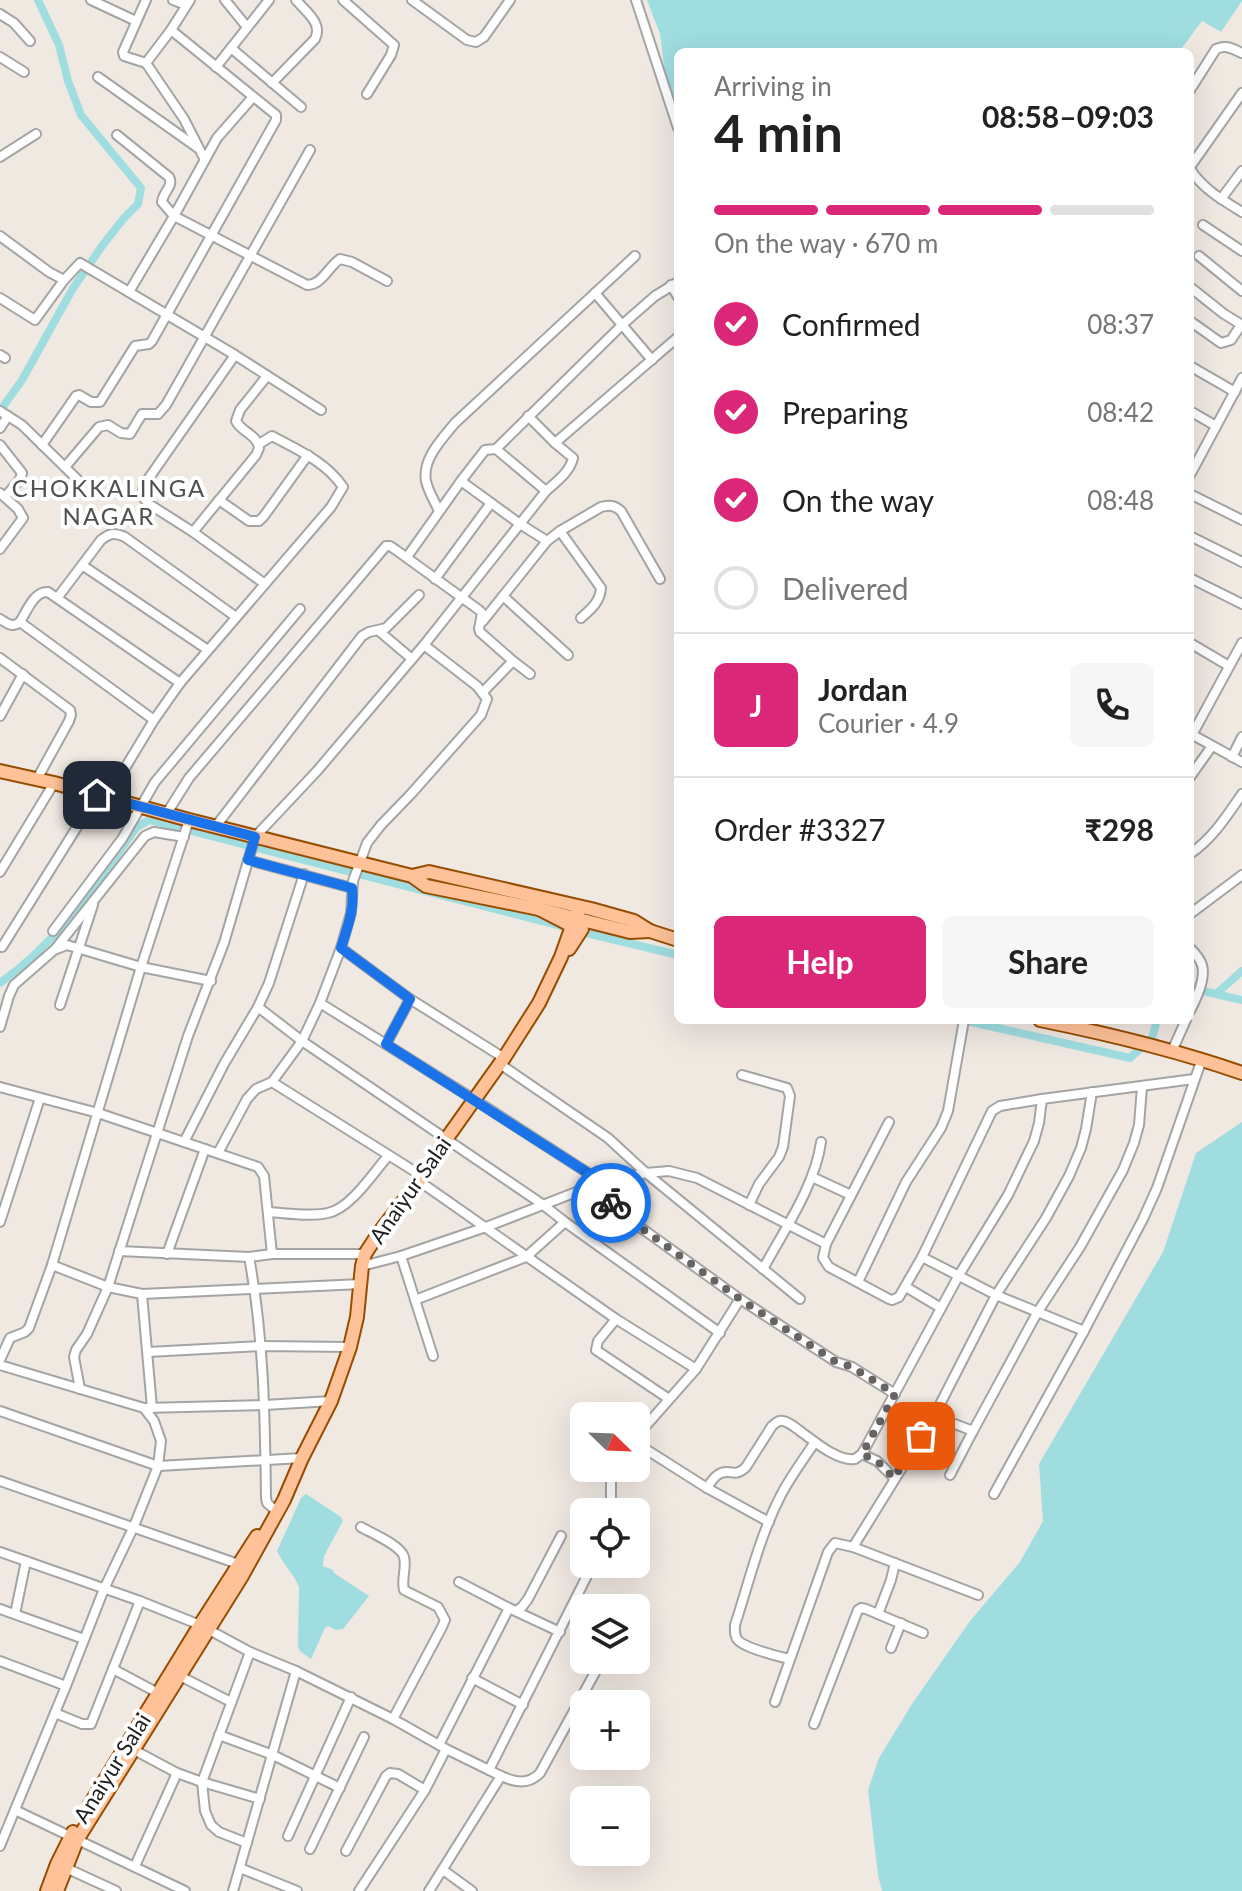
<!DOCTYPE html>
<meta charset="utf-8">
<style>
:root{--surface:#fff;--page:#f6f6f6;--text:#222;--muted:#767676;--line:#e0e0e0;--accent:#db2777}
body{margin:0;font-family:Lato,sans-serif;background:var(--page);color:var(--text);height:100vh;display:flex;flex-direction:column;font-size:30px;white-space:nowrap}
*{box-sizing:border-box;margin:0}
p{font-size:26px;color:var(--muted)}
.icon{flex:none;width:44px;height:44px;fill:none;stroke:currentColor;stroke-width:2;stroke-linecap:round;stroke-linejoin:round}
.map{position:relative;flex:1;overflow:hidden}
.side{position:absolute;left:674px;top:48px;width:520px;height:976px;display:flex;flex-direction:column;background:var(--surface);border-radius:12px;box-shadow:0 8px 32px #0002}
.side>*{flex:none}
.needle{width:52px;rotate:113deg}
.buttons{position:absolute;left:570px;top:1402px;display:grid;gap:16px}
.buttons a{display:grid;place-items:center;width:80px;height:80px;border-radius:12px;background:var(--surface);box-shadow:0 8px 32px #0002;font-size:40px}
.pin{position:absolute;display:grid;place-items:center;width:68px;height:68px;color:#fff;margin:-34px;border-radius:16px;box-shadow:0 4px 12px #0006}
.courier{position:absolute;display:grid;place-items:center;width:80px;height:80px;margin:-40px;border:6px solid #1a73e8;border-radius:50%;background:#fff;color:#222;box-shadow:0 2px 10px #0007}
.overview em{font-style:normal;font-weight:700}
.overview div{display:flex;flex-direction:column-reverse}
.overview{display:flex;align-items:center;justify-content:space-between;height:136px;padding:0 40px}
h1{font-size:52px;font-weight:700;line-height:60px}
.bar{display:grid;grid-template-columns:repeat(4,1fr);gap:12px 8px;align-content:center;height:96px;padding:0 40px}
.bar i{height:10px;border-radius:6px;background:var(--line)}
.bar .active{background:var(--accent)}
.bar p{grid-column:span 4}
.line{display:flex;align-items:center;gap:20px;padding:0 40px;border-top:2px solid var(--line)}
.line div{flex:1}
.round{display:grid;place-items:center;flex:none;width:84px;height:84px;border-radius:12px;background:var(--page)}
ol{padding:0 40px;list-style:none}
li{display:flex;align-items:center;gap:24px;height:88px}
li p{margin-inline-start:auto}
li .icon{padding:8px;border-radius:50%;background:var(--accent);color:#fff;stroke-width:4}
li:last-child{color:var(--muted)}
li i{width:44px;height:44px;border:4px solid var(--line);border-radius:50%}
.action{display:flex;gap:16px;margin-top:auto;padding:16px 40px}
.action a{flex:1;height:92px;border-radius:12px;background:var(--accent);color:#fff;font-size:32px;font-weight:700;line-height:92px;text-align:center}
.action a+a{background:var(--page);color:var(--text)}
.map>svg:first-child{display:block}
</style>
<div class="map">
<svg width="1242" height="1891" viewBox="0 0 1242 1891">
<rect width="100%" height="100%" fill="#f0e9e2"/>
<!-- water -->
<g fill="#9fdde1">
<path d="M647,0H1242V1L1221,32L1202,21L1179,52H678V109L666,82L660,34Z"/>
<path d="M1242,1122V1891H882L878,1875L868,1790L879,1758L912,1704L970,1621L1020,1562L1043,1521L1039,1464L1163,1252L1196,1153Z"/>
<path d="M306,1494L341,1517L343,1521L324,1556L323,1566L333,1570L334,1573L369,1596L343,1629L336,1630L328,1626L325,1628L311,1659L300,1651L298,1646L299,1587C294,1574 283,1564 277,1551L301,1498Z"/>
</g>
<g fill="none" stroke-linecap="round" stroke-linejoin="round">
<!-- canal -->
<g stroke="#9fdde1" stroke-width="8">
<path d="M0,411L22,380L72,290L102,246L124,218L138,204L141,188L81,115L68,81L59,45L38,0"/>
<path d="M578,931L678,955"/>
<path d="M0,983C58,943 96,883 137,827L149,820L565,927"/>
<path d="M1190,984L1203,991L1216,994L1242,971"/>
<path d="M1216,994L1242,1000"/>
<path d="M962,1020L1130,1058L1152,1038L1157,1020"/>
</g>
<!-- minor casing -->
<g stroke="#a4a4a4" stroke-width="12">
<g id="minor">
<path d="M91,0L136,21"/>
<path d="M146,0L123,52L124,56L146,63"/>
<path d="M173,0L186,5"/>
<path d="M190,0L171,30L146,63L184,119L205,160"/>
<path d="M225,0L247,27"/>
<path d="M343,0L394,45L391,55L367,94"/>
<path d="M412,0L467,40L476,42L484,37L510,0"/>
<path d="M636,0L678,128"/>
<path d="M0,14L14,23L30,41"/>
<path d="M231,48L301,107"/>
<path d="M0,57L24,72"/>
<path d="M216,67L269,0"/>
<path d="M98,77L198,148"/>
<path d="M272,83L315,39C323,23 306,12 296,0"/>
<path d="M1190,90L1216,49C1225,44 1233,49 1242,53"/>
<path d="M117,135L169,177C174,186 163,192 162,202L174,216L307,285C322,285 328,267 340,259L352,262L387,281"/>
<path d="M0,157L36,134"/>
<path d="M1190,167L1242,93"/>
<path d="M1190,169C1203,189 1222,200 1242,212"/>
<path d="M1221,199L1242,171"/>
<path d="M1203,225L1242,251"/>
<path d="M0,236L49,272L64,280"/>
<path d="M1199,256L1242,291"/>
<path d="M671,285L678,297"/>
<path d="M1190,287L1224,314L1242,325"/>
<path d="M129,292L174,216L217,138L253,97"/>
<path d="M595,293L652,360"/>
<path d="M0,298L35,320L64,280L80,263L235,355L321,410"/>
<path d="M1190,321L1221,343L1231,340L1241,325"/>
<path d="M0,355L5,358"/>
<path d="M235,355L144,485L142,496L149,504L193,532L265,584"/>
<path d="M1190,366L1235,392"/>
<path d="M0,411L22,425L79,481"/>
<path d="M1190,411L1216,426"/>
<path d="M528,416L555,443"/>
<path d="M0,428L8,416"/>
<path d="M0,445L22,473L20,479L5,497"/>
<path d="M42,445L76,396L79,395L91,402H100L135,346L149,344L152,341L276,120V115L171,30"/>
<path d="M496,449L623,324L655,296L678,282"/>
<path d="M65,467L99,427L108,425L121,433L130,434L142,414H158L166,405L310,150"/>
<path d="M1190,475L1242,378"/>
<path d="M461,481L520,524L547,541"/>
<path d="M0,493L18,509L23,518L0,549"/>
<path d="M1190,494L1242,520"/>
<path d="M219,500L249,521H259L264,516L308,455"/>
<path d="M439,511C435,502 428,491 426,481C422,459 442,439 455,423L635,256"/>
<path d="M560,531L601,588C600,602 591,609 581,618"/>
<path d="M193,532L256,455L259,448C257,434 241,432 236,421L240,410L267,376"/>
<path d="M1190,536L1242,562"/>
<path d="M407,557L461,481L485,450L496,449L546,491"/>
<path d="M82,565L208,650"/>
<path d="M1190,578L1242,604"/>
<path d="M435,579L491,503"/>
<path d="M503,596L568,655"/>
<path d="M58,597L101,540C110,533 115,532 125,537L236,617"/>
<path d="M0,619C8,624 12,628 20,622C27,611 34,591 48,592L180,683"/>
<path d="M483,621L547,541L560,531L601,507C610,505 614,505 621,511L660,579"/>
<path d="M20,622L154,720"/>
<path d="M379,631L412,659"/>
<path d="M1190,643L1229,666"/>
<path d="M0,658L70,710L71,715L69,721L37,779"/>
<path d="M483,692L513,661"/>
<path d="M0,716L23,674"/>
<path d="M1191,734L1242,762"/>
<path d="M1192,735L1242,643"/>
<path d="M1232,757L1242,737"/>
<path d="M1190,777L1212,746"/>
<path d="M107,798L154,720L180,683L331,507L343,487C326,462 298,450 272,436L259,444"/>
<path d="M167,813L189,778L386,546H390L396,550L479,610L482,613L479,629L480,632L513,661L530,674"/>
<path d="M216,826L362,636L369,632L386,628L419,595"/>
<path d="M1190,854C1213,838 1226,817 1242,794"/>
<path d="M248,860L352,888"/>
<path d="M0,872L54,783"/>
<path d="M1190,914L1242,875"/>
<path d="M53,931L122,839L155,782L300,609"/>
<path d="M2,947L97,795"/>
<path d="M56,948L145,836L154,832L184,837"/>
<path d="M341,948L410,999L504,1058"/>
<path d="M1190,948C1194,952 1200,959 1202,965C1206,979 1196,999 1190,1011"/>
<path d="M320,1003L475,1100L602,1182L609,1199L619,1212L740,1299L696,1369L636,1437"/>
<path d="M60,1005L93,905"/>
<path d="M258,1007L302,1041L542,1204L565,1222L720,1333"/>
<path d="M0,1027L9,996L14,985L54,950L67,945L141,967L211,981"/>
<path d="M386,1044L410,999"/>
<path d="M1172,1051L1186,1020"/>
<path d="M500,1064L608,1138L646,1173L669,1171L697,1178L826,1244L823,1258L829,1267L889,1299L892,1300L899,1297L922,1257L996,1295L1084,1331L1143,1219L1157,1188L1202,1059"/>
<path d="M742,1075L787,1088L790,1096L783,1147L779,1157L759,1184L749,1205"/>
<path d="M272,1082L422,1176"/>
<path d="M0,1087L98,1113L258,1167L264,1176L272,1254H365"/>
<path d="M184,1142L224,1064L258,1007L269,983L304,874"/>
<path d="M218,1153L247,1099L256,1089L272,1082L302,1041L320,1003L341,948L351,913L353,881L367,843L381,825L411,794L481,715L487,699L477,686L424,645"/>
<path d="M812,1177L851,1195"/>
<path d="M419,1181L616,1319L696,1369"/>
<path d="M269,1212C287,1213 310,1217 328,1213C351,1208 373,1173 388,1156"/>
<path d="M0,1222L40,1098"/>
<path d="M826,1244L889,1122"/>
<path d="M119,1251L249,1257L272,1254"/>
<path d="M167,1254L205,1149"/>
<path d="M401,1256L433,1356"/>
<path d="M249,1257C264,1337 265,1418 266,1498L267,1503L275,1510"/>
<path d="M922,1257L992,1111L1000,1106L1042,1099"/>
<path d="M52,1265L108,1287L142,1294L361,1284"/>
<path d="M362,1266L401,1256L486,1227L602,1182L646,1173L800,1299"/>
<path d="M763,1269C784,1230 815,1186 821,1142"/>
<path d="M858,1282L906,1182L941,1128L948,1111L964,1020"/>
<path d="M906,1287L941,1308"/>
<path d="M142,1294L152,1408"/>
<path d="M740,1299L836,1362L852,1367L895,1394"/>
<path d="M415,1300L526,1257L565,1222"/>
<path d="M616,1319L598,1341L596,1350L669,1399"/>
<path d="M148,1352L261,1346L350,1347"/>
<path d="M0,1360L10,1338L25,1332L29,1328L52,1265L141,967L189,820"/>
<path d="M0,1365L144,1408L265,1405L331,1401"/>
<path d="M80,1389L74,1357L76,1350L87,1334L108,1287L188,1036L224,943L255,837L317,771L424,645L546,491C556,482 570,472 573,458L555,443L678,337"/>
<path d="M0,1411L158,1466L302,1458"/>
<path d="M934,1416L973,1431L1037,1313L1080,1247L1123,1170L1134,1143L1139,1125L1142,1087"/>
<path d="M636,1443L707,1488C710,1483 715,1475 721,1473C732,1469 735,1478 746,1467L772,1426C776,1423 778,1420 783,1421C789,1422 795,1427 800,1431C814,1441 838,1462 855,1459L862,1454L959,1275L1008,1195L1034,1141L1039,1123L1042,1099L1194,1079"/>
<path d="M862,1454L877,1461L894,1478"/>
<path d="M950,1475L973,1431"/>
<path d="M0,1481L241,1565"/>
<path d="M707,1488L769,1522"/>
<path d="M994,1494L1084,1331"/>
<path d="M611,1512V1474L614,1468"/>
<path d="M361,1527C371,1533 401,1545 404,1557C407,1567 401,1579 404,1590L438,1607L445,1620L442,1627L393,1719"/>
<path d="M0,1552L140,1601L200,1625L250,1652L296,1671L233,1891"/>
<path d="M459,1582L509,1608"/>
<path d="M978,1595L853,1547L934,1416L996,1295L1046,1218L1069,1176L1081,1148L1086,1129L1092,1092"/>
<path d="M0,1609L84,1639"/>
<path d="M516,1611L522,1607L528,1599L561,1536"/>
<path d="M15,1614L26,1561"/>
<path d="M878,1614L891,1580L895,1563"/>
<path d="M891,1648L901,1623"/>
<path d="M789,1659C778,1656 743,1648 737,1639C734,1634 735,1630 735,1625C749,1582 760,1535 781,1495C791,1476 803,1460 815,1442"/>
<path d="M0,1661L66,1686"/>
<path d="M113,1669L158,1693"/>
<path d="M296,1671L393,1719L446,1749L489,1770L593,1564"/>
<path d="M176,1674L231,1702"/>
<path d="M472,1678L523,1705"/>
<path d="M775,1702L828,1552L835,1543L853,1547"/>
<path d="M55,1713L82,1724H91L140,1601"/>
<path d="M814,1724L858,1610L861,1608L866,1609L923,1633"/>
<path d="M219,1735L273,1755L340,1788"/>
<path d="M439,1745L509,1608L560,1632"/>
<path d="M134,1750L177,1773L202,1782L260,1799"/>
<path d="M489,1770C506,1779 525,1789 540,1773L598,1667"/>
<path d="M15,1810L185,1891"/>
<path d="M288,1836L351,1697"/>
<path d="M247,1843L219,1832L211,1825L205,1811L202,1782L250,1652"/>
<path d="M0,1846L66,1686L104,1589L134,1526L158,1466L161,1441L154,1421L144,1408"/>
<path d="M310,1849L364,1737"/>
<path d="M346,1851L386,1776L390,1773L398,1774L425,1790"/>
<path d="M135,1866L177,1773"/>
<path d="M66,1868L116,1891"/>
<path d="M240,1868L297,1891"/>
<path d="M443,1870L472,1891"/>
<path d="M359,1891L425,1790L446,1749"/>
<path d="M429,1891L501,1776"/>
</g>
</g>
<!-- primary casing -->
<g stroke="#974d00" stroke-width="16">
<g id="primary">
<path d="M0,771L54,783L189,820L412,876L426,886L539,909L630,932L650,931"/>
<path d="M412,876L429,872L591,909L634,921L650,931L678,940"/>
<path d="M569,949L582,929L577,912"/>
<path d="M1040,1020C1109,1034 1176,1050 1242,1073"/>
<path d="M89,1806L200,1625L257,1536"/>
<path d="M47,1891L57,1864L73,1832"/>
<path d="M57,1891L77,1840L242,1576L284,1500L302,1458L331,1401L350,1347L357,1317L362,1266L365,1254L378,1234L419,1181L447,1138L504,1058L539,1003L561,957L572,926L539,909"/>
</g>
</g>
<!-- minor -->
<use href="#minor" stroke="#fff" stroke-width="8"/>
<!-- primary -->
<use href="#primary" stroke="#ffc298" stroke-width="12"/>
</g>
<g fill="none" stroke-linecap="round" stroke-linejoin="round">
<!-- done -->
<path stroke="#676462" stroke-width="8" stroke-dasharray="0 14.4" d="M611,1203L619,1212L740,1299L836,1362L852,1367L895,1394L862,1454L877,1461L894,1478L921,1436"/>
<!-- route -->
<path stroke="#1a73e8" stroke-width="10" d="M97,795L255,837L248,860L352,888C355,909 347,928 341,948L410,999L386,1044L602,1182L611,1203"/>
</g>
<g text-anchor="middle" stroke-width="8" stroke-linejoin="round" paint-order="stroke">
<!-- street labels -->
<g font-size="22" fill="#1d1d1d" stroke="#fff">
<text transform="translate(410 1190) rotate(-55)" y="8">Anaiyur Salai</text>
<text transform="translate(112 1768) rotate(-58)" y="8">Anaiyur Salai</text>
</g>
<!-- neighbourhood labels -->
<g font-size="24" letter-spacing="2" fill="#505050" stroke="#fff">
<text x="109" y="497">CHOKKALINGA<tspan x="109" dy="28">NAGAR</tspan></text>
</g>
</g>
</svg>
<div class="buttons">
<a><svg class="needle" viewBox="-14 -14 28 28"><path d="M0-13l5 13h-10z" fill="#e53935"/><path d="M0 13l5-13h-10z" fill="#767676"/></svg></a>
<a><svg class="icon" aria-label="locate" viewBox="0 0 24 24"><circle cx="12" cy="12" r="6"/><path d="M12 2v4M12 18v4M2 12h4M18 12h4"/></svg></a>
<a><svg class="icon" aria-label="layers" viewBox="0 0 24 24"><path d="M12 4l9 5-9 5-9-5zM3 14l9 5 9-5"/></svg></a>
<a>+</a>
<a>−</a>
</div>
<div class="pin" style="left:921px;top:1436px;background:#ea580c"><svg class="icon" aria-label="bag" viewBox="0 0 24 24"><path d="M5 8h14l-1 12H6zM9 8a3 3 0 0 1 6 0"/></svg></div>
<div class="pin" style="left:97px;top:795px;background:#1f2937"><svg class="icon" aria-label="home" viewBox="0 0 24 24"><path d="M3 11l9-7 9 7M6 9v11h12V9"/></svg></div>
<div class="courier" style="left:611px;top:1203px"><svg class="icon" aria-label="bike" viewBox="0 0 24 24"><circle cx="6" cy="16" r="4"/><circle cx="18" cy="16" r="4"/><path d="M6 16l4-8h5l3 8M10 8l3 8H6M13 5h3"/></svg></div>
<section class="side">
<div class="overview"><div><h1>4 min</h1><p>Arriving in</p></div><em>08:58–09:03</em></div>
<div class="bar"><i class="active"></i><i class="active"></i><i class="active"></i><i></i><p>On the way · 670 m</p></div>
<ol>
<li><svg class="icon" aria-label="check" viewBox="0 0 24 24"><path d="M5 12l5 5 9-10"/></svg>Confirmed<p>08:37</p></li>
<li><svg class="icon" aria-label="check" viewBox="0 0 24 24"><path d="M5 12l5 5 9-10"/></svg>Preparing<p>08:42</p></li>
<li><svg class="icon" aria-label="check" viewBox="0 0 24 24"><path d="M5 12l5 5 9-10"/></svg>On the way<p>08:48</p></li>
<li><i></i>Delivered</li>
</ol>
<div class="line" style="height:144px"><b class="round" style="background:var(--accent);color:#fff">J</b><div><b>Jordan</b><p>Courier · 4.9</p></div><a class="round"><svg class="icon" aria-label="phone" viewBox="0 0 24 24"><path d="M5 4h4l2 5-3 2q2 4 5 5l2-3 5 2v4C11 20 4 13 5 4z"/></svg></a></div>
<div class="line" style="height:104px"><div>Order #3327</div><b>₹298</b></div>
<div class="action"><a>Help</a><a>Share</a></div>
</section>
</div>
